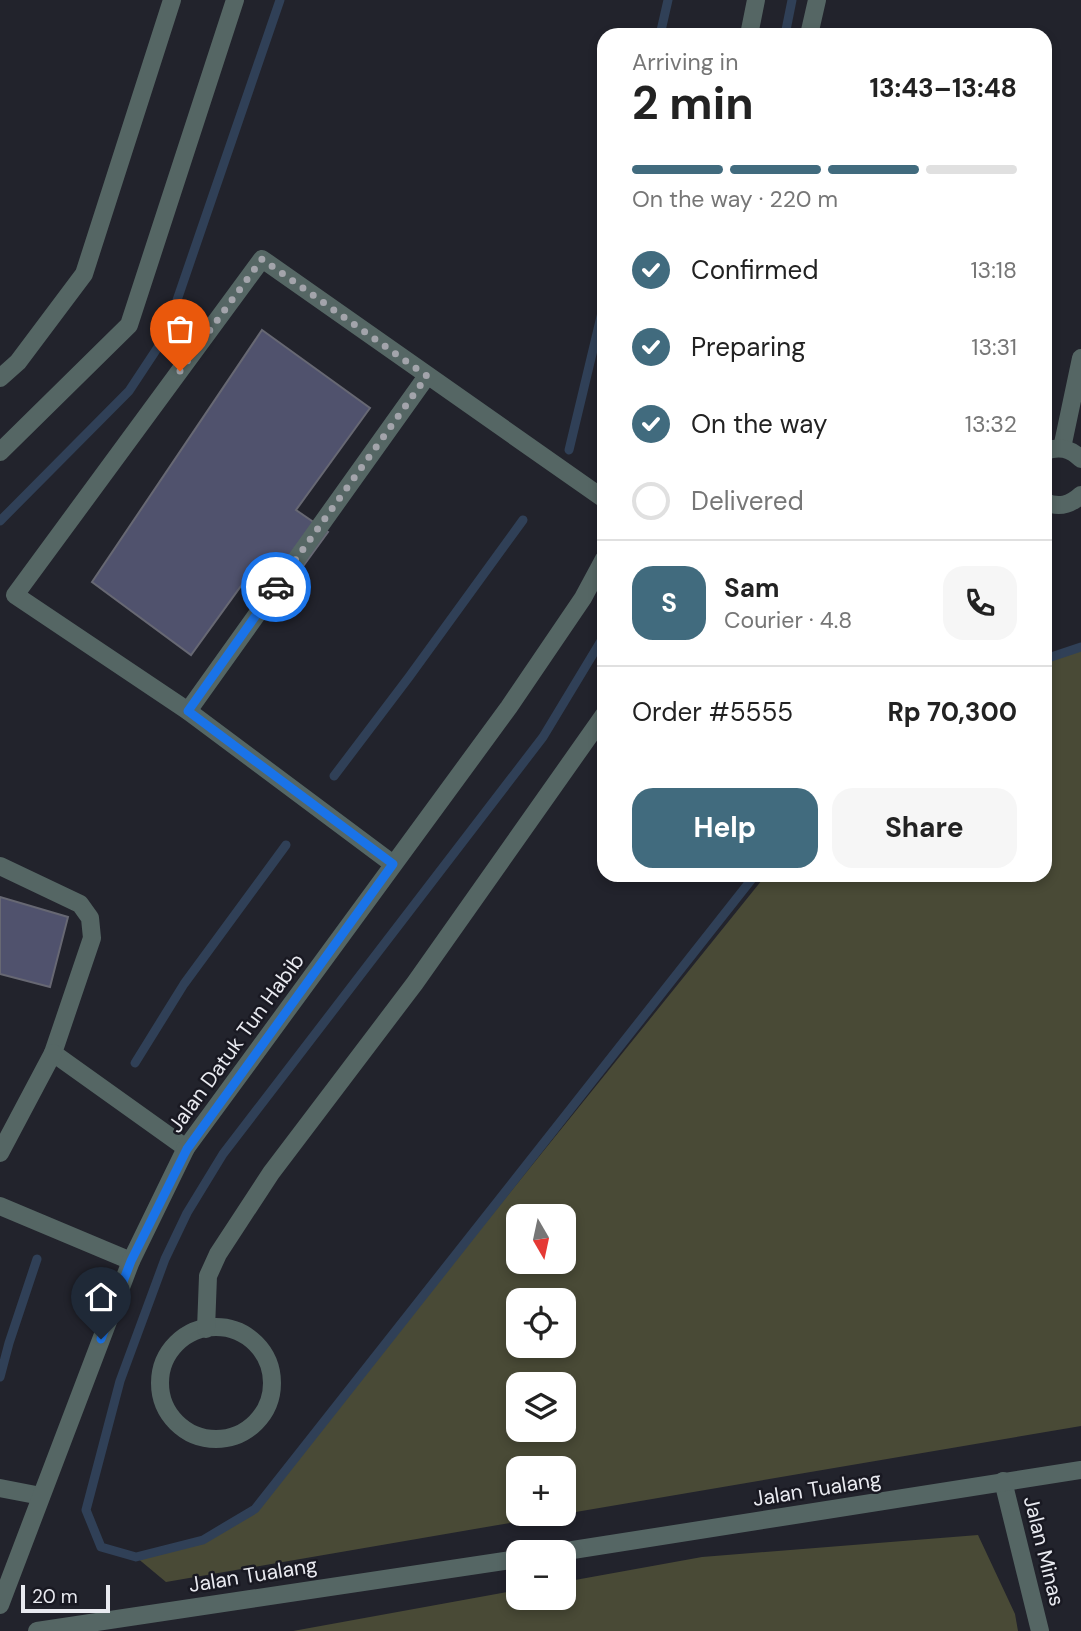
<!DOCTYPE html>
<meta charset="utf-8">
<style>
:root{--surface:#fff;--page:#f6f6f6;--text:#222;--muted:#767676;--line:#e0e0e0;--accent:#416b7e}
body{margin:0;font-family:"DM Sans",sans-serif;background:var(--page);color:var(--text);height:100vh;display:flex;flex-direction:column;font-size:26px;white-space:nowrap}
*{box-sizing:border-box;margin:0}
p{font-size:23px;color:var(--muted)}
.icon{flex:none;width:38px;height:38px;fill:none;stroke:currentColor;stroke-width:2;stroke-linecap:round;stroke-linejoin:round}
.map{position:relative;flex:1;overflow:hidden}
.side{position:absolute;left:597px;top:28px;width:455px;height:854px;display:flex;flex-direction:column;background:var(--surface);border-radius:21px;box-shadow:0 4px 10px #0003}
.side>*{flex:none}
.needle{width:46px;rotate:171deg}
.tools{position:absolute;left:506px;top:1204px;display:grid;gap:14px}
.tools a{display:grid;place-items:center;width:70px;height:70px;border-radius:14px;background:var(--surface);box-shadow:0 4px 10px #0003;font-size:35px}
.scale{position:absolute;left:21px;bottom:18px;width:89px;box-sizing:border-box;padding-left:7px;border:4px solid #e9eaf0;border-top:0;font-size:19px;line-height:24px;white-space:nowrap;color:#e9eaf0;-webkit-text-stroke:5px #191922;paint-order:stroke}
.pin{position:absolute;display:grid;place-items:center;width:60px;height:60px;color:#fff;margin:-72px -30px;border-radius:50% 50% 50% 0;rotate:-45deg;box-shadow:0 0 7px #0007}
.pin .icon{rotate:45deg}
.courier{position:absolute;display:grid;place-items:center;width:70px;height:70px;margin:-35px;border:5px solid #1a73e8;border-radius:50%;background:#fff;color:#222;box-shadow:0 2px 9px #0007}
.headline em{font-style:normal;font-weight:700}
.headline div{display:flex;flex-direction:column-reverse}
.headline{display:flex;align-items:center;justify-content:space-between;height:119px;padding:0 35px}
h1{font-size:46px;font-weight:700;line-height:52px}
.bar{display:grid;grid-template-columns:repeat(4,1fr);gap:10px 7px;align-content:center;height:84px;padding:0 35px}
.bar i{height:9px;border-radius:5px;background:var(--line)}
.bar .active{background:var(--accent)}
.bar p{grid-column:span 4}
.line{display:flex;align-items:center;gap:18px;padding:0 35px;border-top:2px solid var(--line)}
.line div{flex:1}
.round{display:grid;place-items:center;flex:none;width:74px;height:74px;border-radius:21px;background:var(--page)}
ol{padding:0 35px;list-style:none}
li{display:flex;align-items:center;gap:21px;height:77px}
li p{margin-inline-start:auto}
li .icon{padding:7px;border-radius:50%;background:var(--accent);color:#fff;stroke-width:4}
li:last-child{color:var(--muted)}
li i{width:38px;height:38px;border:4px solid var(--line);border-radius:50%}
.action{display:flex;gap:14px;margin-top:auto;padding:14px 35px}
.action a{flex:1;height:80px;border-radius:21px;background:var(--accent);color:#fff;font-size:28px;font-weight:700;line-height:80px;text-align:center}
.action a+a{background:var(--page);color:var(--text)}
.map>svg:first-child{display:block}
</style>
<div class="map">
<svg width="1081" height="1631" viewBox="0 0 1081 1631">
<rect width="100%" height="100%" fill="#22232c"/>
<!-- green -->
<g fill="#494a36" fill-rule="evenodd">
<path d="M1081,647V1426L564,1514V1468H518V1514H562L166,1582L136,1557L203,1540L255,1509L766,875H1045V659ZM518,1216H564V1262H518ZM518,1300H564V1346H518ZM518,1384H564V1430H518Z"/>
<path d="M978,1535L1015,1614L1018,1631H293L518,1590V1598H564V1582L702,1557Z"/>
</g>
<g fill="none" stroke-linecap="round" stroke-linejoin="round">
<!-- stream -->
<g stroke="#304057" stroke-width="9">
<path d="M660,35L668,0"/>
<path d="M785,35L792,0"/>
<path d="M569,450L604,304"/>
<path d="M0,521L129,391L164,338L280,0"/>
<path d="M604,636L543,737L223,1154L187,1213L165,1259L120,1381L86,1510L101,1547L136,1557L203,1540L255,1509L755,875"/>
<path d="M1045,659L1081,647"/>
<path d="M334,776L409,677L523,520"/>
<path d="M135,1063L184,984L286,845"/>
<path d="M0,1377L9,1343L37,1259"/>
</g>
</g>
<!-- building -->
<g fill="#50526d" stroke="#676873" stroke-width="2">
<path d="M262,330L370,408L296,510L328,532L293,580L262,557L191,655L92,582Z"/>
<path d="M0,897L68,917L50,987L0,974Z"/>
</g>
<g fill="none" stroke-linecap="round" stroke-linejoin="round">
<!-- service -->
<g stroke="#556664" stroke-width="18">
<path d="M809,35L817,0"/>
<path d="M1062,448L1081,358"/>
<path d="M1045,451C1059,446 1070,448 1081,459"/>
<path d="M1045,502C1059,508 1070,505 1081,495"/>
<path d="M188,711L427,376"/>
<path d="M393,864L188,711L15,595L262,259L604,499"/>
<path d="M0,866L80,904L90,918L92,938L53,1053L186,1148"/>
<path d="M0,1153L53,1053"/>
<path d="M0,1206L131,1261"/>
<circle cx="216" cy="1383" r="56"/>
<path d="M206,1329L208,1276L218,1254L271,1173L415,983L604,715"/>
<path d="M0,1488L41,1496"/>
</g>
<!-- minor -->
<g stroke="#556664" stroke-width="18">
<path d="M749,35L756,0"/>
<path d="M0,378L18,362L84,274L172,0"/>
<path d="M0,452L129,325L235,0"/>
<path d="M1003,1481L1040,1631"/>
<path d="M560,1552L1081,1470"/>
<path d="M0,1605L131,1261L186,1148L509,707L583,598L604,559"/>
<path d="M37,1631L518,1559"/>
</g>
</g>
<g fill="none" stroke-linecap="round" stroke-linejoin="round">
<!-- done -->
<path stroke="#a3a4ab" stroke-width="7" stroke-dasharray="0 12.6" d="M180,371L262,259L427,376L276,587"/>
<!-- route -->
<path stroke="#1a73e8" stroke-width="9" d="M101,1339L131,1261L187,1149L393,864L188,711L276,587"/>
</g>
<g text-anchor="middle" stroke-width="5" stroke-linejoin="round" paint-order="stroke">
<!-- street labels -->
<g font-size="21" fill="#e9eaf0" stroke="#191922">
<text transform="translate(236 1043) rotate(-54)" y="7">Jalan Datuk Tun Habib</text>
<text transform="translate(817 1489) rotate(-9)" y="7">Jalan Tualang</text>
<text transform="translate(1044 1551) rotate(76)" y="7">Jalan Minas</text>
<text transform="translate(253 1575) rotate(-9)" y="7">Jalan Tualang</text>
</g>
</g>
</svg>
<div class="tools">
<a><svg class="needle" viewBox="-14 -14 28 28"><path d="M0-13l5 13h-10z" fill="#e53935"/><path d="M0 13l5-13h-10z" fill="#767676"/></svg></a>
<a><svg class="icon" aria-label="locate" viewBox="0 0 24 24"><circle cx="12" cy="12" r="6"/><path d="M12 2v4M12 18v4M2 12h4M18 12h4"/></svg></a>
<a><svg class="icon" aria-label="layers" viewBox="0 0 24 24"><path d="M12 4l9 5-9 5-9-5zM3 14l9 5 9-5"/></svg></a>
<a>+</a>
<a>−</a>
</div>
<div class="scale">20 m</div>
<div class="pin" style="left:180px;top:371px;background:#ea580c"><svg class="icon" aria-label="bag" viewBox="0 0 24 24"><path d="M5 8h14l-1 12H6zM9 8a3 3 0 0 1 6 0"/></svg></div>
<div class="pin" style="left:101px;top:1339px;background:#1f2937"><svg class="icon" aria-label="home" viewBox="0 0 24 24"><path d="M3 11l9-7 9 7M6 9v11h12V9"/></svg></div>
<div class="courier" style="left:276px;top:587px"><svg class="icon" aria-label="car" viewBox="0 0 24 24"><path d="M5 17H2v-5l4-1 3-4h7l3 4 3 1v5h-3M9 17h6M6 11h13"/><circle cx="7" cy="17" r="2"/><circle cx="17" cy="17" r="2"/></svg></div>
<section class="side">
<div class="headline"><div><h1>2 min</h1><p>Arriving in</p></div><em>13:43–13:48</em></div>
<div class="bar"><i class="active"></i><i class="active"></i><i class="active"></i><i></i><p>On the way · 220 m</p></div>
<ol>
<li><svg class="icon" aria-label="check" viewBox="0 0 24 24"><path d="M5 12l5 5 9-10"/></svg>Confirmed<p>13:18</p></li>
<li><svg class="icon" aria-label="check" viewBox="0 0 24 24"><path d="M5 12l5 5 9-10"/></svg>Preparing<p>13:31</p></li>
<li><svg class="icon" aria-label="check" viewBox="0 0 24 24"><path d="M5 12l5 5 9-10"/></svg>On the way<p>13:32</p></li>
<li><i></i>Delivered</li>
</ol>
<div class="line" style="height:126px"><b class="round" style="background:var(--accent);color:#fff">S</b><div><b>Sam</b><p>Courier · 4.8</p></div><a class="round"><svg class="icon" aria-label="phone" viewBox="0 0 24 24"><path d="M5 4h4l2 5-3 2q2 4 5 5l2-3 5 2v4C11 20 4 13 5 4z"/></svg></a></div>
<div class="line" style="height:91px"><div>Order #5555</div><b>Rp 70,300</b></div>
<div class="action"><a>Help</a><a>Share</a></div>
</section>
</div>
